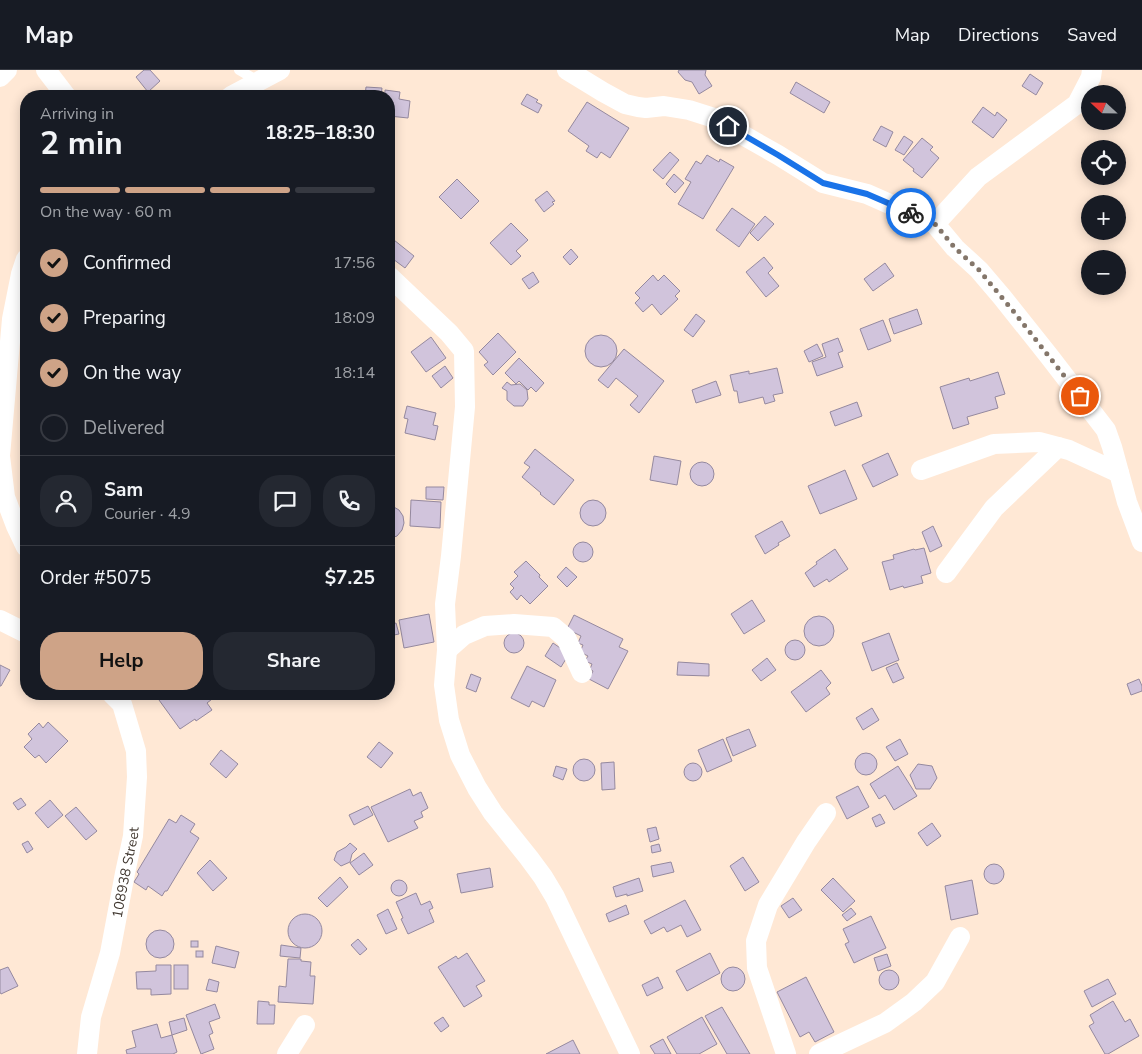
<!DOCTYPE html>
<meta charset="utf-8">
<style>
:root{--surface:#171b24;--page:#242831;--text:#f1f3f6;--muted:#9ea1a6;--line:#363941;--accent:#cea387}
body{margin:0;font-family:"Nunito Sans",sans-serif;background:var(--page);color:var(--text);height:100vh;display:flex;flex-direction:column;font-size:19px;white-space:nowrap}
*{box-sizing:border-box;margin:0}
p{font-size:16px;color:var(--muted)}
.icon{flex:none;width:28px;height:28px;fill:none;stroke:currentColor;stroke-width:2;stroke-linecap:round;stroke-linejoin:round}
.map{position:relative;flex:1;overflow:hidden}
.drawer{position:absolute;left:20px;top:20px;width:375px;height:610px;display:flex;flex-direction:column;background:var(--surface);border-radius:20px;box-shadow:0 2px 12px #0003}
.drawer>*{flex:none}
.needle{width:32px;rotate:292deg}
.fabs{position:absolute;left:1081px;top:15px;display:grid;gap:10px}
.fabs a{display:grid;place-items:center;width:45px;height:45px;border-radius:50%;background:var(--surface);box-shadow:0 2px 12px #0003;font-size:25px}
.pin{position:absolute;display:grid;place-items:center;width:42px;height:42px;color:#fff;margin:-21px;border:2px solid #fff;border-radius:50%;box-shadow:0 1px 5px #0007}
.courier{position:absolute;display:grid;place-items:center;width:50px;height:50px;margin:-25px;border:4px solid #1a73e8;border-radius:50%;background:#fff;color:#222;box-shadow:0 1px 6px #0007}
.head em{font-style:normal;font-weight:700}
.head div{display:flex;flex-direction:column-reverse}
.head{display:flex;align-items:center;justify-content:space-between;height:85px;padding:0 20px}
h1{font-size:32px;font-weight:700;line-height:38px}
.bar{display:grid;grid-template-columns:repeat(4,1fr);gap:8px 5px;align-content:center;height:60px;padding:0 20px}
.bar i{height:6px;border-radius:4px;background:var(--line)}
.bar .active{background:var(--accent)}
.bar p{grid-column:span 4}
.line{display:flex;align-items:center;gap:12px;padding:0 20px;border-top:1px solid var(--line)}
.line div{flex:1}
.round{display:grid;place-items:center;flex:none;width:52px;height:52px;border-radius:20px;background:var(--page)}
ol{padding:0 20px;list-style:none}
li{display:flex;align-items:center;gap:15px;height:55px}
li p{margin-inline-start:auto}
li .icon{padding:5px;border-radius:50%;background:var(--accent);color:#111;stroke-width:4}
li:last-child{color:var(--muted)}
li i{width:28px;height:28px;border:2px solid var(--line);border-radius:50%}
.primary-button{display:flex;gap:10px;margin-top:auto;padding:10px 20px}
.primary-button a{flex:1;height:58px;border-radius:20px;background:var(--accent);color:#111;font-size:20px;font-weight:700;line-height:58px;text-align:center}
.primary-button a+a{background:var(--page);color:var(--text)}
header{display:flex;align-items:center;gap:30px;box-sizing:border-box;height:70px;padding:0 25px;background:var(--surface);border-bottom:1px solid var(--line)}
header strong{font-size:24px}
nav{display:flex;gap:28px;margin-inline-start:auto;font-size:18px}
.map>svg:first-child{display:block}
</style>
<header>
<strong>Map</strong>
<nav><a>Map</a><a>Directions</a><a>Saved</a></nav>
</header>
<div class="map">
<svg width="1142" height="984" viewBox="0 0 1142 984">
<rect width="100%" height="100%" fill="#ffe8d5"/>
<!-- building -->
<g fill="#d1c4dc" stroke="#95899f">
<path d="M144,0H150L160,11L148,22L136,7Z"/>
<path d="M679,0H706L705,5L712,16L699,24L692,12L685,10L678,2Z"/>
<path d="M1030,4L1043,13L1036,25L1022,16Z"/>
<path d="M796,12L830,32L824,43L790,23Z"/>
<path d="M366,17L382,18L381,26H365Z"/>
<path d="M385,20L400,22L399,29L410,31L408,48L389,46V26H385Z"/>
<path d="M527,24L538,30L536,32L542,35L538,43L521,34Z"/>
<path d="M587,32L629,58L610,88L601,82L597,88L586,81L589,76L568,61Z"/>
<path d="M983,37L995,46L997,42L1007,50L993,68L972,52Z"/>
<path d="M881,56L893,62L886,77L873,70Z"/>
<path d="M904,66L913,72L904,85L895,80Z"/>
<path d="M922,68L933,77L930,80L939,88L922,108L913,101L914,99L903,90Z"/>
<path d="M670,82L679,90L663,109L653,100Z"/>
<path d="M707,85L719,92L720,89L734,97L703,149L678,134L691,112L685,109L696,91L701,94Z"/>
<path d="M674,104L684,113L675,123L666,114Z"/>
<path d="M457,109L479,131L461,149L439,127Z"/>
<path d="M547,121L555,131L552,132L554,134L544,142L535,130Z"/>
<path d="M732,138L755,154L739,177L716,160Z"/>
<path d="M765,146L774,154L758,171L750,163Z"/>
<path d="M511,153L528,170L516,181L521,186L511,195L490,173Z"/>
<path d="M389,166L414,186L405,198L389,186Z"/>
<path d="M571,179L578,187L570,195L563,187Z"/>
<path d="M764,187L773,198L768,203L779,216L766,227L746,202Z"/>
<path d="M885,193L894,206L873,221L864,209Z"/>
<path d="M533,202L539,212L529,219L522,209Z"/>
<path d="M653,205L658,211L664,205L680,221L675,226L678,229L661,245L652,234L643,242L635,233L640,228L635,223Z"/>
<path d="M917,239L922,254L894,264L889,249Z"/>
<path d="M696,244L705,251L693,267L684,260Z"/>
<path d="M883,250L891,271L868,280L860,259Z"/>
<path d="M498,263L516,282L493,305L484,295L488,292L479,282Z"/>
<circle cx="601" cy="281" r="16"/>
<path d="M431,267L446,288L426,302L411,282Z"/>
<path d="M838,268L843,281L838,283L843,297L817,306L812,292L826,287L822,274Z"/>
<path d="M817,274L823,286L809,292L804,281Z"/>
<path d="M624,279L664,311L639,343L630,335L638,326L616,308L608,318L598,310Z"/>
<path d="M519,288L544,313L536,322L531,317L528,320L519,311L516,314L505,303Z"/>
<path d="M445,296L453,308L441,318L432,306Z"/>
<path d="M777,298L783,323L773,325L775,331L765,334L763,327L739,333L737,321H734L730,305L749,301V304Z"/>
<path d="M998,302L1005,324L995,327L998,338L967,347L969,354L953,359L940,317L969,308L970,311Z"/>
<path d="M716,311L721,325L696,333L692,320Z"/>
<path d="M507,312L511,315L520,314L527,320L528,329L523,336H514L507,330V321L502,318Z"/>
<path d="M857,332L862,346L835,356L830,342Z"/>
<path d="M407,336L436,343L433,355L438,356L435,370L405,363L408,349L404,348Z"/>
<path d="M535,379L574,410L554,435L540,424L541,423L522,407L530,397L524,393Z"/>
<path d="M888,383L898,405L873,417L862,395Z"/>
<path d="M654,386L681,391L677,415L650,410Z"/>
<circle cx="702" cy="404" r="12"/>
<path d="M845,400L857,429L820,444L808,416Z"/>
<path d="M426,417H444L443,430L426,429Z"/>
<path d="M411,430L441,432L440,458L410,456Z"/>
<circle cx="593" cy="443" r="13"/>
<path d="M389,436H392L399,440L403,446L404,453L402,460L397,466L391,468H389Z"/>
<path d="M782,451L790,466L778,473L779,475L765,484L755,466Z"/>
<path d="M933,456L942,476L930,482L922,462Z"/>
<circle cx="583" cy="482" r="10"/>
<path d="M924,478L931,503L921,506L923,513L904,518L903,516L890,520L882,492L894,489L893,485L914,479L915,480Z"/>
<path d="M835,479L848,499L829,512L827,509L814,517L805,503L817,494L816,492Z"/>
<path d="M526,491L540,505L539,507L548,516L530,534L521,525L517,530L510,522L514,518L510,514L518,506L514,502Z"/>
<path d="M566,497L577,507L567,517L557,507Z"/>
<path d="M752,530L765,551L744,564L731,544Z"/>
<path d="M429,544L434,572L404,578L399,550Z"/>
<path d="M574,545L623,569L619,577L628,581L608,619L589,609L593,601L590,599L592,594L585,591L588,586L580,582L583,575L578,573L581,566L567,559Z"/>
<circle cx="819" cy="561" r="15"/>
<path d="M396,553L399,564L389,566V555Z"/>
<circle cx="514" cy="573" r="10"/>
<path d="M889,563L899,590L872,601L862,573Z"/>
<circle cx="795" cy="580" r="10"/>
<path d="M553,573L569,584L561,597L545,586Z"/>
<path d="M767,588L776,600L761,611L752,600Z"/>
<path d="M678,592L709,594V606L677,605Z"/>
<path d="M897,593L904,608L893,613L886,598Z"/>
<path d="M0,595L10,600L1,616H0Z"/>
<path d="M527,596L556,610L544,637L532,631L529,637L511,628Z"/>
<path d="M821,600L831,613L826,618L830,624L806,642L791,622Z"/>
<path d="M471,604L481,608L476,622L466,618Z"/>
<path d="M1139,609L1142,616V621L1131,625L1127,614Z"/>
<path d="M167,624H214L216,626L207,633L212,640L196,651L195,649L180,659L159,630Z"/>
<path d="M872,638L879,650L863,660L856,648Z"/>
<path d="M48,652L68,671L46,693L39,685L35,688L24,677L32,669L28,664L39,653L43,658Z"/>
<path d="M749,659L756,676L733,686L726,668Z"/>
<path d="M723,669L732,691L707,702L698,680Z"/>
<path d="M900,669L908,684L895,691L886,677Z"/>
<path d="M379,672L393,683L381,698L367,687Z"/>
<path d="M221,680L238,694L226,708L210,694Z"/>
<circle cx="866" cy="694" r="11"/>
<circle cx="584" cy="700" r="11"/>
<path d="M614,692L615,719L602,720L601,693Z"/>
<circle cx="693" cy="702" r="9"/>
<path d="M918,694L932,696L937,708L930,719H916L910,705Z"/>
<path d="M556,696L567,699L563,710L553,706Z"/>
<path d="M898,696L917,726L894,740L885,725L879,729L870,714Z"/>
<path d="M858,716L869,737L847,749L836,727Z"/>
<path d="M410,719L413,726L421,722L428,738L421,742L423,747L414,751L418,758L388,772L371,737Z"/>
<path d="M21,728L26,735L18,740L13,733Z"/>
<path d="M50,730L63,745L48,758L35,743Z"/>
<path d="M368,736L373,745L354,755L349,745Z"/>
<path d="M76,737L97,761L86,770L65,746Z"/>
<path d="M880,744L885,753L876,757L872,748Z"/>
<path d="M181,745L195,754L190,762L199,768L167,821H165L162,826L148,816L146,820L134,812L139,804L137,802L169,749L176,753Z"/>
<path d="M932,753L941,766L927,776L918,763Z"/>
<path d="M656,757L659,769L650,772L647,759Z"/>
<path d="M28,771L33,779L27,783L22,774Z"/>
<path d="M350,773L357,779L352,784L350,792L341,796L334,790L337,782L346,777Z"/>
<path d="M659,774L661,781L652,783L651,776Z"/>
<path d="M364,783L373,795L359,805L350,793Z"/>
<path d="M743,787L759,812L745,821L730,796Z"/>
<path d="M210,790L227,808L213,821L197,803Z"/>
<path d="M671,792L674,802L653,807L651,796Z"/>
<circle cx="994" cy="804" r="10"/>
<path d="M490,798L493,817L461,823L457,804Z"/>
<path d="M340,807L348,817L327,837L318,828Z"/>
<path d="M639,808L643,821L627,826V824L616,827L613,817Z"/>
<path d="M833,808L855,831L843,842L821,820Z"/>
<path d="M972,810L978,844L951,850L945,816Z"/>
<circle cx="399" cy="818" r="8"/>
<path d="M416,823L421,835L430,831L433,838L429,840L434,852L408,864L401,849L403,848L396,832Z"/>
<path d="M793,828L802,840L789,848L781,836Z"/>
<path d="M685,830L701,860L687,867L681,855L667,862L664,857L651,864L644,851Z"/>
<path d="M626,835L629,844L609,852L606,844Z"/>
<path d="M851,838L856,844L847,851L842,845Z"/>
<path d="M388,839L397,859L386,864L377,845Z"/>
<circle cx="305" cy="861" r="17"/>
<path d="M871,846L886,878L854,893L845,874L849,872L843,859Z"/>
<circle cx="160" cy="874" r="14"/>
<path d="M358,869L367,879L360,885L351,875Z"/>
<rect x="191" y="871" width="7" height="6"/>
<path d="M281,875L301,878L300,888L280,886Z"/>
<path d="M216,876L239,882L235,898L212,893Z"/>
<rect x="196" y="881" width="7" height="6"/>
<path d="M467,883L485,911L476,916L482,926L464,937L438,897L456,886L458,889Z"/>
<path d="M710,883L720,903L687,921L676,901Z"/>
<path d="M887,884L891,896L878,901L874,888Z"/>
<path d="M288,889H301V891L311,892L310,906H315L313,934L278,932L279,916L286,917Z"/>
<path d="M156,895H171V924L151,925V919H137L136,902L156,901Z"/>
<rect x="174" y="895" width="14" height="24"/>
<path d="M8,897L18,916L1,924L0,922V900Z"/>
<circle cx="733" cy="909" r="12"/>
<circle cx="889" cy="910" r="10"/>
<path d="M658,907L663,918L647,926L642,915Z"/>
<path d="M806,907L834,962L815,972L809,962L800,967L777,922Z"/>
<path d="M209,909L219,912L217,922L206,920Z"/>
<path d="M1108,909L1116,924L1092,937L1084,921Z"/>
<path d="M258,931L269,932V935H275L274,954H257Z"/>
<path d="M1113,931L1125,952L1130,949L1139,966L1108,984H1105L1089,956L1094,953L1090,945Z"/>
<path d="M215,934L220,948L209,952L213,963L209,965L214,979L201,984L186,945Z"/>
<path d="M722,937L750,984H727L705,946Z"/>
<path d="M443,947L449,956L441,962L434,953Z"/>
<path d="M702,947L717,974L699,984H677L667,967Z"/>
<path d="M184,948L187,960L172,965L169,952Z"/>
<path d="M157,954L161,968L172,965L177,982L173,984H127L126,980L136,977L132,961Z"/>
<path d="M663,969L671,984H655L650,976Z"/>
<path d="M573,970L580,984H546Z"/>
</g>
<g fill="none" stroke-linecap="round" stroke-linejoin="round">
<!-- lane -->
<path stroke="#fff" stroke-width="10" d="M239,0L258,11"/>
<!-- street -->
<g stroke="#fff" stroke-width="20">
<path d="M46,0L66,26"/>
<path d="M567,0L603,22L625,34L638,37L646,38L664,36L689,40L711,47L778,85L823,113L867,124L935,154L955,178L979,200L1002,227L1049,286L1106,360L1112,377L1127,432L1142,472"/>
<path d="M0,7L7,0"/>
<path d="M231,26L280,0"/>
<path d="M935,154L978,107L1077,34L1091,7L1092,0"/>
<path d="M26,189L21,204L12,249L0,386L5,427L16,456L26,477"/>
<path d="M389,206L449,263L464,281L465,337L451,486L445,534L447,580L444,615L449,650L460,685L477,718L493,743L529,788L543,807L555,827L630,984"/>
<path d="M921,400L994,374L1039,372L1069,380L1119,403"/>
<path d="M946,503L994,438L1058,377"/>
<path d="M0,550L26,563"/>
<path d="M447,580L464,565L485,556L514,554L553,557L566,568L582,603"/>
<path id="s1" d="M87,984L91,947L110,883L125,803L133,766L137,707L136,681L122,634L112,624"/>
<path d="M287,984L305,955"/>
<path d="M786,984L757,898L756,871L768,835L806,772L826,743"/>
<path d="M819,984L885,953L914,932L935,912L960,867"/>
</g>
</g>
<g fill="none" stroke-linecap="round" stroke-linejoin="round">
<!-- done -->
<path stroke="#84766a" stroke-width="5" stroke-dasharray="0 9" d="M911,143L935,154L955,178L979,200L1014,242L1080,326"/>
<!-- route -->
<path stroke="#1a73e8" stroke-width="6" d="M728,56L778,85L823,113L867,124L911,143"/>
</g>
<g text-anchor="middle" stroke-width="4" stroke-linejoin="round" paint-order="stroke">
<!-- street labels -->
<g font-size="14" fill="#413830" stroke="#ffe8d5">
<text dy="5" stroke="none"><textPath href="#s1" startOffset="186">108938 Street</textPath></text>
</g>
</g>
</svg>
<div class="fabs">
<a><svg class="needle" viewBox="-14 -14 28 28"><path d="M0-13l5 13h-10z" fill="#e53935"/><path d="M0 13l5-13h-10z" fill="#9ea1a6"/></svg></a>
<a><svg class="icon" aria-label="locate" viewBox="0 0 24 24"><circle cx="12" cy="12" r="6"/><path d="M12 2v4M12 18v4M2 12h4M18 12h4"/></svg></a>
<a>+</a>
<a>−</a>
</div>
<div class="pin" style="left:1080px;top:326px;background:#ea580c"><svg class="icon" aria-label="bag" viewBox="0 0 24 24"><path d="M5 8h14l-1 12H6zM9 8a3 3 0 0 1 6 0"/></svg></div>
<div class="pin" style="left:728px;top:56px;background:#1f2937"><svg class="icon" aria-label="home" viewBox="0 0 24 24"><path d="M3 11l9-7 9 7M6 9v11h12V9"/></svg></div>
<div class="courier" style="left:911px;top:143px"><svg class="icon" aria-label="bike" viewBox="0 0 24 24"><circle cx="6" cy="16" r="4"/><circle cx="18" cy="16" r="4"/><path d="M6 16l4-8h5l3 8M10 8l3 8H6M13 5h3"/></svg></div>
<section class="drawer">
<div class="head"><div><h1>2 min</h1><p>Arriving in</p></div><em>18:25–18:30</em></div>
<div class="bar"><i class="active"></i><i class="active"></i><i class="active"></i><i></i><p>On the way · 60 m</p></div>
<ol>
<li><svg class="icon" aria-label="check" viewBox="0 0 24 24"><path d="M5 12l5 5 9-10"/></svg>Confirmed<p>17:56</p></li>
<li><svg class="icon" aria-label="check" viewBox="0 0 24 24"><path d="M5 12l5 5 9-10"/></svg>Preparing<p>18:09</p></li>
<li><svg class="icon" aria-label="check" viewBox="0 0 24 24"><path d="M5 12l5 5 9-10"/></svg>On the way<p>18:14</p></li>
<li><i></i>Delivered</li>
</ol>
<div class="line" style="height:90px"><a class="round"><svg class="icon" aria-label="person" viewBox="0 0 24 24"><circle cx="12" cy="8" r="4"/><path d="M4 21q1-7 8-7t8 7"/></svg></a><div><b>Sam</b><p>Courier · 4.9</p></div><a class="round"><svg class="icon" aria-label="chat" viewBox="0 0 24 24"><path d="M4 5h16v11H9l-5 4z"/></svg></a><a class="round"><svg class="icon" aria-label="phone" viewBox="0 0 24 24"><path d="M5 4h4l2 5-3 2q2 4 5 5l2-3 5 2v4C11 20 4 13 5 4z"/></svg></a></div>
<div class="line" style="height:65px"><div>Order #5075</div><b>$7.25</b></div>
<div class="primary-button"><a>Help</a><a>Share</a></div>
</section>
</div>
